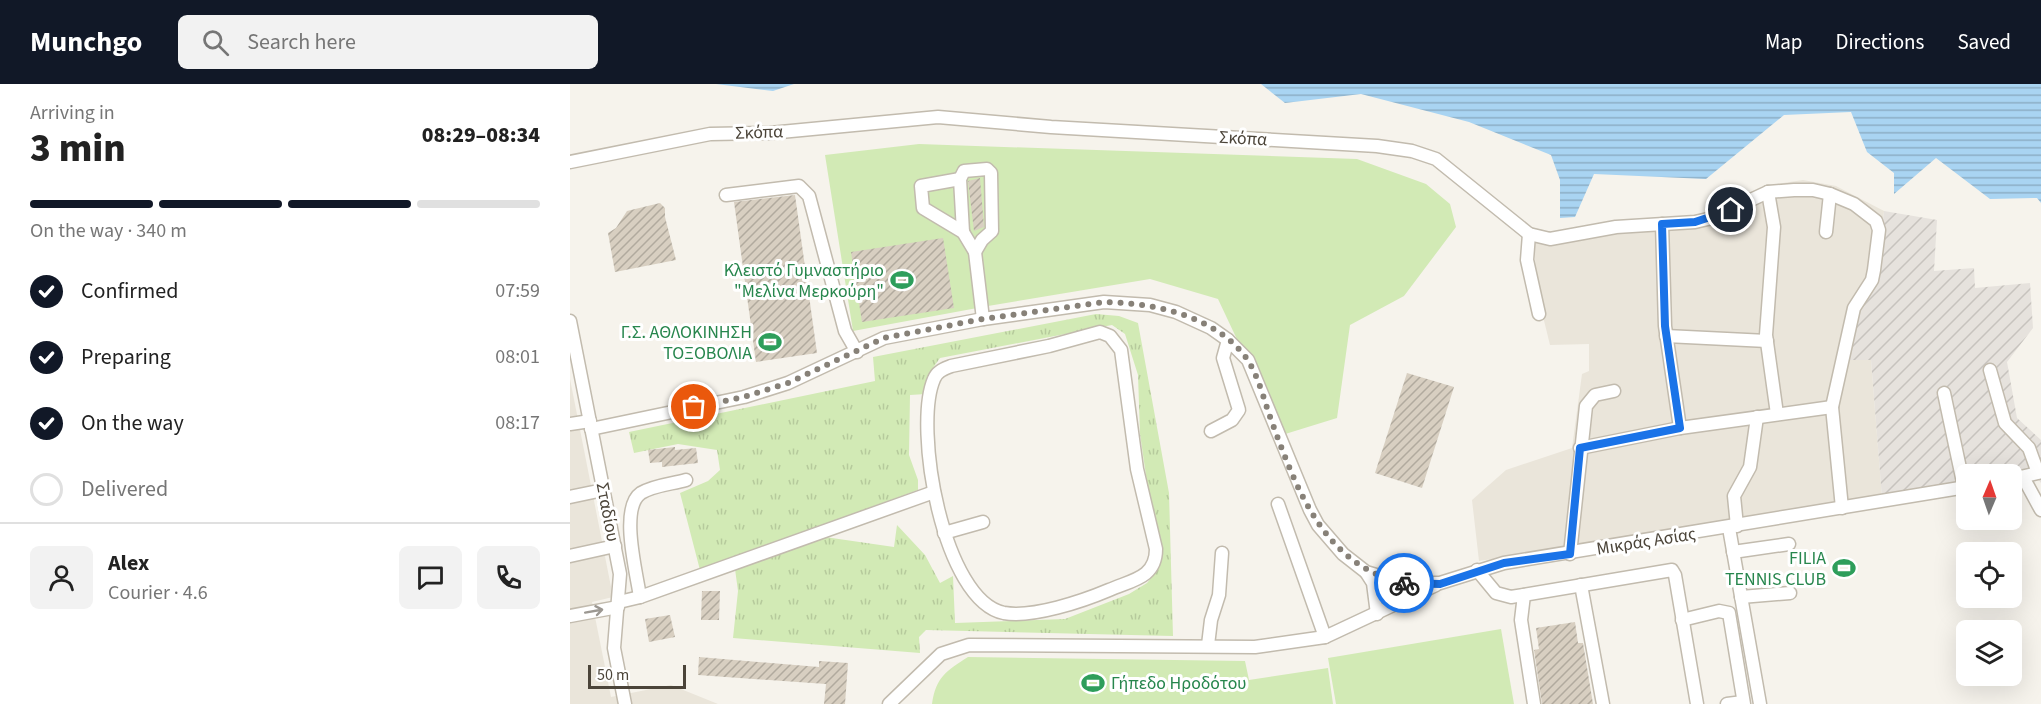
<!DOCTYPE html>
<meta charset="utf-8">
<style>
:root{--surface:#fff;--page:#f2f2f2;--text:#222;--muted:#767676;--line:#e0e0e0;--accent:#111827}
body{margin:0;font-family:"Source Sans 3",sans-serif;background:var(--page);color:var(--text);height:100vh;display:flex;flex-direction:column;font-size:22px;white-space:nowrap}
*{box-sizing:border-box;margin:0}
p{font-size:20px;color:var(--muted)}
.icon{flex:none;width:33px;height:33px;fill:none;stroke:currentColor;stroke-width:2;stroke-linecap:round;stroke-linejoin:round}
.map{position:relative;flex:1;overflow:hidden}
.sheet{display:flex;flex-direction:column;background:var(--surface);width:570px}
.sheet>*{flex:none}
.needle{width:39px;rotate:2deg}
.controls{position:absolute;left:1386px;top:380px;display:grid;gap:12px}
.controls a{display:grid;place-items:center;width:66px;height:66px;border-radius:9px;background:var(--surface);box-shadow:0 6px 24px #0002;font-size:30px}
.scale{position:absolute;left:18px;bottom:15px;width:98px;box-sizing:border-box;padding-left:6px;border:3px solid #4b4439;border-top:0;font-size:16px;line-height:21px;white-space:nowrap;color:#4b4439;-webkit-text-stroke:4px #fff;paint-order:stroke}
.pin{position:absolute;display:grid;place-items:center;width:51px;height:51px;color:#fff;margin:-26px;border:3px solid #fff;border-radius:50%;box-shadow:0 2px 6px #0007}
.courier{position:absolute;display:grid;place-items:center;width:60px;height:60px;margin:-30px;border:4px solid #1a73e8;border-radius:50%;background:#fff;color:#222;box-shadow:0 2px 8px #0007}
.head em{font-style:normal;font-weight:800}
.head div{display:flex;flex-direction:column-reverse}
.head{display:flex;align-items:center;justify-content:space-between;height:102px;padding:0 30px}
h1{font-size:39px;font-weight:800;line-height:45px}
.bar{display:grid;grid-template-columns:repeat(4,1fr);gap:9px 6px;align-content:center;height:72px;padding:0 30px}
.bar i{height:8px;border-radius:4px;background:var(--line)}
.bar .selected{background:var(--accent)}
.bar p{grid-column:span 4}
.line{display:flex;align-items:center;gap:15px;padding:0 30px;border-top:2px solid var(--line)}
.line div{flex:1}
.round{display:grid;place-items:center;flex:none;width:63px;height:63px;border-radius:9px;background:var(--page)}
ol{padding:0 30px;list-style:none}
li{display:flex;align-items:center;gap:18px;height:66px}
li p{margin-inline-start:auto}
li .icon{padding:6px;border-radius:50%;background:var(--accent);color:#fff;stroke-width:4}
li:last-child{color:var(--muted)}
li i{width:33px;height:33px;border:3px solid var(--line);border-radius:50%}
header{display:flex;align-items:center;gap:36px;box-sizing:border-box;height:84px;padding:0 30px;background:var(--accent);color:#fff}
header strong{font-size:28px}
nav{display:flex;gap:33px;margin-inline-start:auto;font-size:21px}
.search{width:420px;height:54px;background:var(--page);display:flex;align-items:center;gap:15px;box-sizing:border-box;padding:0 21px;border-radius:9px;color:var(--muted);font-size:22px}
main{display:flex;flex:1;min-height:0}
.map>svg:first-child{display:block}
</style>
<header>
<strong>Munchgo</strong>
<div class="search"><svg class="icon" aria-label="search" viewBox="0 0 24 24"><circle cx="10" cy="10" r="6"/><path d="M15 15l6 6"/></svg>Search here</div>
<nav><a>Map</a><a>Directions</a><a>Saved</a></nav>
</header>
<main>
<section class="sheet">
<div class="head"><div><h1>3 min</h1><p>Arriving in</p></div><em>08:29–08:34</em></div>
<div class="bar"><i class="selected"></i><i class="selected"></i><i class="selected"></i><i></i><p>On the way · 340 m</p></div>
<ol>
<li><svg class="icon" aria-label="check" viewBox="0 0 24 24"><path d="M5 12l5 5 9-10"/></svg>Confirmed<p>07:59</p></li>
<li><svg class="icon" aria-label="check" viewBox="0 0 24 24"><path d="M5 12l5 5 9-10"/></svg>Preparing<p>08:01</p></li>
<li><svg class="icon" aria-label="check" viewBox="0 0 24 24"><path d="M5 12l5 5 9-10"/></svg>On the way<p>08:17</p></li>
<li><i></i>Delivered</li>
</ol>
<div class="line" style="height:108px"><a class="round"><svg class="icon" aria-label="person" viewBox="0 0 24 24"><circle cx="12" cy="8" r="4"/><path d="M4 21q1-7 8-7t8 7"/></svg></a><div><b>Alex</b><p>Courier · 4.6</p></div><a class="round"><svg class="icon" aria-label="chat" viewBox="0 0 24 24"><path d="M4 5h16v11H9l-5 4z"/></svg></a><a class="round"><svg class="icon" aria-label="phone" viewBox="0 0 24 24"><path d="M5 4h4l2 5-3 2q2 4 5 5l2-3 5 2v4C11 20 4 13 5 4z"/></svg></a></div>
</section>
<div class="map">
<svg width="1471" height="620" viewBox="0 0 1471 620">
<defs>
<pattern id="industrial-furrows" width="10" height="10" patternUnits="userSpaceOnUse" patternTransform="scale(1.5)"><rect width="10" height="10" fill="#e6e2dd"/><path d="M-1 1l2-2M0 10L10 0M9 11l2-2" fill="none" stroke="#c7c3be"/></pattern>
<pattern id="grass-tufts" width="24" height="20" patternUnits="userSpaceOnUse" patternTransform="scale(1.5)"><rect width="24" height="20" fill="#d2eab5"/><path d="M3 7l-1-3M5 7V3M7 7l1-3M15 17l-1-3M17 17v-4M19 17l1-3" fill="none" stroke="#b6ca9c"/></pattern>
<pattern id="water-rules" width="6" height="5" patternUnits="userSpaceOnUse" patternTransform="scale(1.5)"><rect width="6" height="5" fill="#a9d4f2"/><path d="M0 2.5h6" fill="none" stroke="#8caec5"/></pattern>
<pattern id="building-hatch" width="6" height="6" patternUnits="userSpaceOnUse" patternTransform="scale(1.5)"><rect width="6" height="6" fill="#d8cfc1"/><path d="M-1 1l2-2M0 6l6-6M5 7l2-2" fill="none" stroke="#b1aa9e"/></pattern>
</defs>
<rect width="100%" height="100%" fill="#f6f3ec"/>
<!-- residential -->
<g fill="#eae5da">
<path d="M1233,96L1266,102L1314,127L1307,191L1300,210L1285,229L1279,276H1301L1312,414L1281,421L909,477L902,416L936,386L1002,364L1012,290L1019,287V260L980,261L967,208L964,158L970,145L982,150L1119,133L1154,125L1176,110L1199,101Z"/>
<path d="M0,295L43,513L22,518L41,613L101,601L148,620H0Z"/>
</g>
<!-- industrial -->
<path fill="url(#industrial-furrows)" d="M1314,127L1367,136L1364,187L1404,184L1405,204L1460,199L1463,244L1437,278L1447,334L1471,356V399L1461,386L1441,390H1396V399L1312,414L1301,276H1279L1285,229L1300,210L1307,191Z"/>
<!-- grass -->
<path fill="url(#grass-tufts)" d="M526,230L549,232L568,239L599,409L603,552L356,546L349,553L350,569L163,554L168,507L165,485L255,453L324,463L327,441L355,471L370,499L383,492L385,539L495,535L559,510L577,499L589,484L592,471L581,426L570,350L568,291L555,250L542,241L370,274L360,288L356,310L340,311L339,371L348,396V406L130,486L110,409L138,397L150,386L147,366L108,360L64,369L59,348L305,297L303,273Z"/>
<!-- pitch -->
<g fill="#d2eab5">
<path d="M349,60L787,75L856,100L880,120L886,143L834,212L780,241L767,334L712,351L648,215L580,195L418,222L283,247L255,71Z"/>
<path d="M931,545L944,620H766L758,574Z"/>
<path d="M398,573L675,577L679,596L758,584L763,620H362C366,593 376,587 398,573Z"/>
</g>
<!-- water -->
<g fill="url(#water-rules)">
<path d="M146,0H224L203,7Z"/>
<path d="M691,0H1471V119L1467,114L1420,115L1366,74L1324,110V89L1297,68L1281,28L1214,31L1136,95L1024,90L1005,133L990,134V96L981,71L899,38L791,10L715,19Z"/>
</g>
<!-- building -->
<g fill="url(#building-hatch)">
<path d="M410,94L414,143L404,147L398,97Z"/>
<path d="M225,111L247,269L186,278L164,118Z"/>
<path d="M90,119L95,124V133L106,176L45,188L38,149L46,144L57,127Z"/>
<path d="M373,154L384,224L292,238L281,168Z"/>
<path d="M837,289L884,303L852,404L805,389Z"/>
<path d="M105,363V366L126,364L128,379L92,383V378L80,379L78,366Z"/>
<path d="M132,507H150L149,536H131Z"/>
<path d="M100,531L105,553L79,558L75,535Z"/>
<path d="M1005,538L1008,559H1013L1023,620H972L964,566L969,565L966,544Z"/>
<path d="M129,573L249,583V577L278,579L275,620H254L256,600L128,591Z"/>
</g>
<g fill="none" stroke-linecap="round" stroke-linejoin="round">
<!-- minor casing -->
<g stroke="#c2bbae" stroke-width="15">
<g id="minor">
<path d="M0,78L140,50L200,49L368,33L481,43L807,62L842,67L866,75L959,150L980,155L1046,143L1125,138L1142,134L1198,108L1224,106H1243L1260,110L1284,120L1306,137L1309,146L1304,186L1302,196L1284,224L1262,323L1272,424"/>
<path d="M390,95L351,102L353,124L393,148L405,168L413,235"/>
<path d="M1198,108L1204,143L1196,251L1207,330"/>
<path d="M156,111L229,102L239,112L275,247L287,268"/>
<path d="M1092,140L1095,242L1110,344"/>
<path d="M393,148L390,95L394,87L417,85L421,89L422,147L412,156L405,168"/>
<path d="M1256,148L1260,110"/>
<path d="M959,150L957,176L969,230"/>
<path d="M0,237L50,490L44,564L55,620"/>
<path d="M530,248L540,252L551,266L567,385L586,465C586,494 562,496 539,506C513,517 463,534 434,529C373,517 343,343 364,295C367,287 374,285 381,282L479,262Z"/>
<path d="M1096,252L1197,257"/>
<path d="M1420,286L1435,339L1459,364L1468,389L1442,395"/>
<path d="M1374,309L1394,403"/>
<path d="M0,340L20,337"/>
<path d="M21,345L174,313L218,299L314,254L413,235L534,218L580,221L606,228L641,244L658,256L678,276L740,426L748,441L773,470L796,488L833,499H870L934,479L1396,403"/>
<path d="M641,347L662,336L669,326L653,274L658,256"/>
<path d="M1010,364L1110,344L1262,323"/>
<path d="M1453,393L1471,426"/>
<path d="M0,413L33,406"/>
<path d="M708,420L755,553"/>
<path d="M1167,442L1164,412L1180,383L1187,333"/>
<path d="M1159,444L1190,620"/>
<path d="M374,449L413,438"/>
<path d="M1163,468L1219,460"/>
<path d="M1000,470L1016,322L1025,311L1044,307"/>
<path d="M0,472L45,462"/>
<path d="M907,486L926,509L941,513L1102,486L1105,491L1127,620"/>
<path d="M796,488L803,499L807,530"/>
<path d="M1011,501L1033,620"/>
<path d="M954,511L951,536L964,620"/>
<path d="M70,513C67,490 49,424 71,409C84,401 102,400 116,396"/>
<path d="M1171,513L1220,509"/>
<path d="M49,518L70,513L364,408"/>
<path d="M0,532L48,523"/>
<path d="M1112,536L1149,527L1159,529L1174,620"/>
<path d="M638,561L641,536L649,511L652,469"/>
<path d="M319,620L371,570L399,561L685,563L755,553L866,501"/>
<path d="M1157,620L1173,618"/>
</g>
</g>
<!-- minor -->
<use href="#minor" stroke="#fff" stroke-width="12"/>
</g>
<!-- one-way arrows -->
<defs><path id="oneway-shaft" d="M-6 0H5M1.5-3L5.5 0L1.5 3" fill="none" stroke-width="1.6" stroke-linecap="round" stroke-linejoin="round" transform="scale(1.5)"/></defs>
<use stroke="#9c9892" href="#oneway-shaft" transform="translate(24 527) rotate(-10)"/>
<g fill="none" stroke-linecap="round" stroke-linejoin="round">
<!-- done -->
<path stroke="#878178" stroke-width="6" stroke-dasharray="0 10.8" d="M124,323L174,313L218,299L314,254L413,235L534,218C584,219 645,231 677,275C688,292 693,312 699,330C725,401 752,482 834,499"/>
<!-- route -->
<path stroke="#1a73e8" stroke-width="8" d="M834,499L870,500L934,479L1000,470L1010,364L1110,344L1095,242L1092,140L1125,138L1161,126"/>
</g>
<!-- icons -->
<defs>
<g id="stadium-bare" transform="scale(1.8)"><path d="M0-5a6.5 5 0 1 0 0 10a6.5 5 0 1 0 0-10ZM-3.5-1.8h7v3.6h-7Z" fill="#2e9e5b" stroke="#fff" stroke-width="2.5" paint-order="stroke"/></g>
</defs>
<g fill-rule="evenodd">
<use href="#stadium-bare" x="332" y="196"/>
<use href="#stadium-bare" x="200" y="258"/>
<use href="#stadium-bare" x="1274" y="484"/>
<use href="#stadium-bare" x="523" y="599"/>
</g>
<g text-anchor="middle" stroke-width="6" stroke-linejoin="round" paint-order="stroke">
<!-- street labels -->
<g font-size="18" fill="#4b4439" stroke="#fff">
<text transform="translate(189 48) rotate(-2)" y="6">Σκόπα</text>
<text transform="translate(673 54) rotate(3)" y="6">Σκόπα</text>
<text transform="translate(38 428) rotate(79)" y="6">Σταδίου</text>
<text transform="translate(1076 457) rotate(-9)" y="6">Μικράς Ασίας</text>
</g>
<!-- leisure labels -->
<g font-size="18" fill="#27864d" stroke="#fff" text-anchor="end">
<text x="314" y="192">Κλειστό Γυμναστήριο<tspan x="314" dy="21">"Μελίνα Μερκούρη"</tspan></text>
<text x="182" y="254">Γ.Σ. ΑΘΛΟΚΙΝΗΣΗ<tspan x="182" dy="21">ΤΟΞΟΒΟΛΙΑ</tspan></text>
<text x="1256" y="480">FILIA<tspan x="1256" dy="21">TENNIS CLUB</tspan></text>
<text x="541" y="605" text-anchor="start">Γήπεδο Ηροδότου</text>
</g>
</g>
</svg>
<div class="controls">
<a><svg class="needle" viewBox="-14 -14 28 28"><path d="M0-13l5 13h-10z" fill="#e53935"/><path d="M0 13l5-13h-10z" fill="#767676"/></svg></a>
<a><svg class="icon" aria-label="locate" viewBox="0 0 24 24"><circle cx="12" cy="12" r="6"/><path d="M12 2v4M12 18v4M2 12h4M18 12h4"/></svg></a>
<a><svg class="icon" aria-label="layers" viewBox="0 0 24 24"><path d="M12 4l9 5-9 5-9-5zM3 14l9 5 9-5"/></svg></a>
</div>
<div class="scale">50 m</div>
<div class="pin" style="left:124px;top:323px;background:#ea580c"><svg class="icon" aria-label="bag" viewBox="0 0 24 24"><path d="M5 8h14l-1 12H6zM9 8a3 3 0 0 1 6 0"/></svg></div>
<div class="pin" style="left:1161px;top:126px;background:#1f2937"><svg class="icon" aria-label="home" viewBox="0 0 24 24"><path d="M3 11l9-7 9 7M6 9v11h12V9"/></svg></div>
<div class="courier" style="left:834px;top:499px"><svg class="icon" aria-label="bike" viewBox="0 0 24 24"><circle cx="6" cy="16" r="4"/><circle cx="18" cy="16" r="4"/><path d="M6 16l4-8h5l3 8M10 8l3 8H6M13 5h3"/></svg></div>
</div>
</main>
